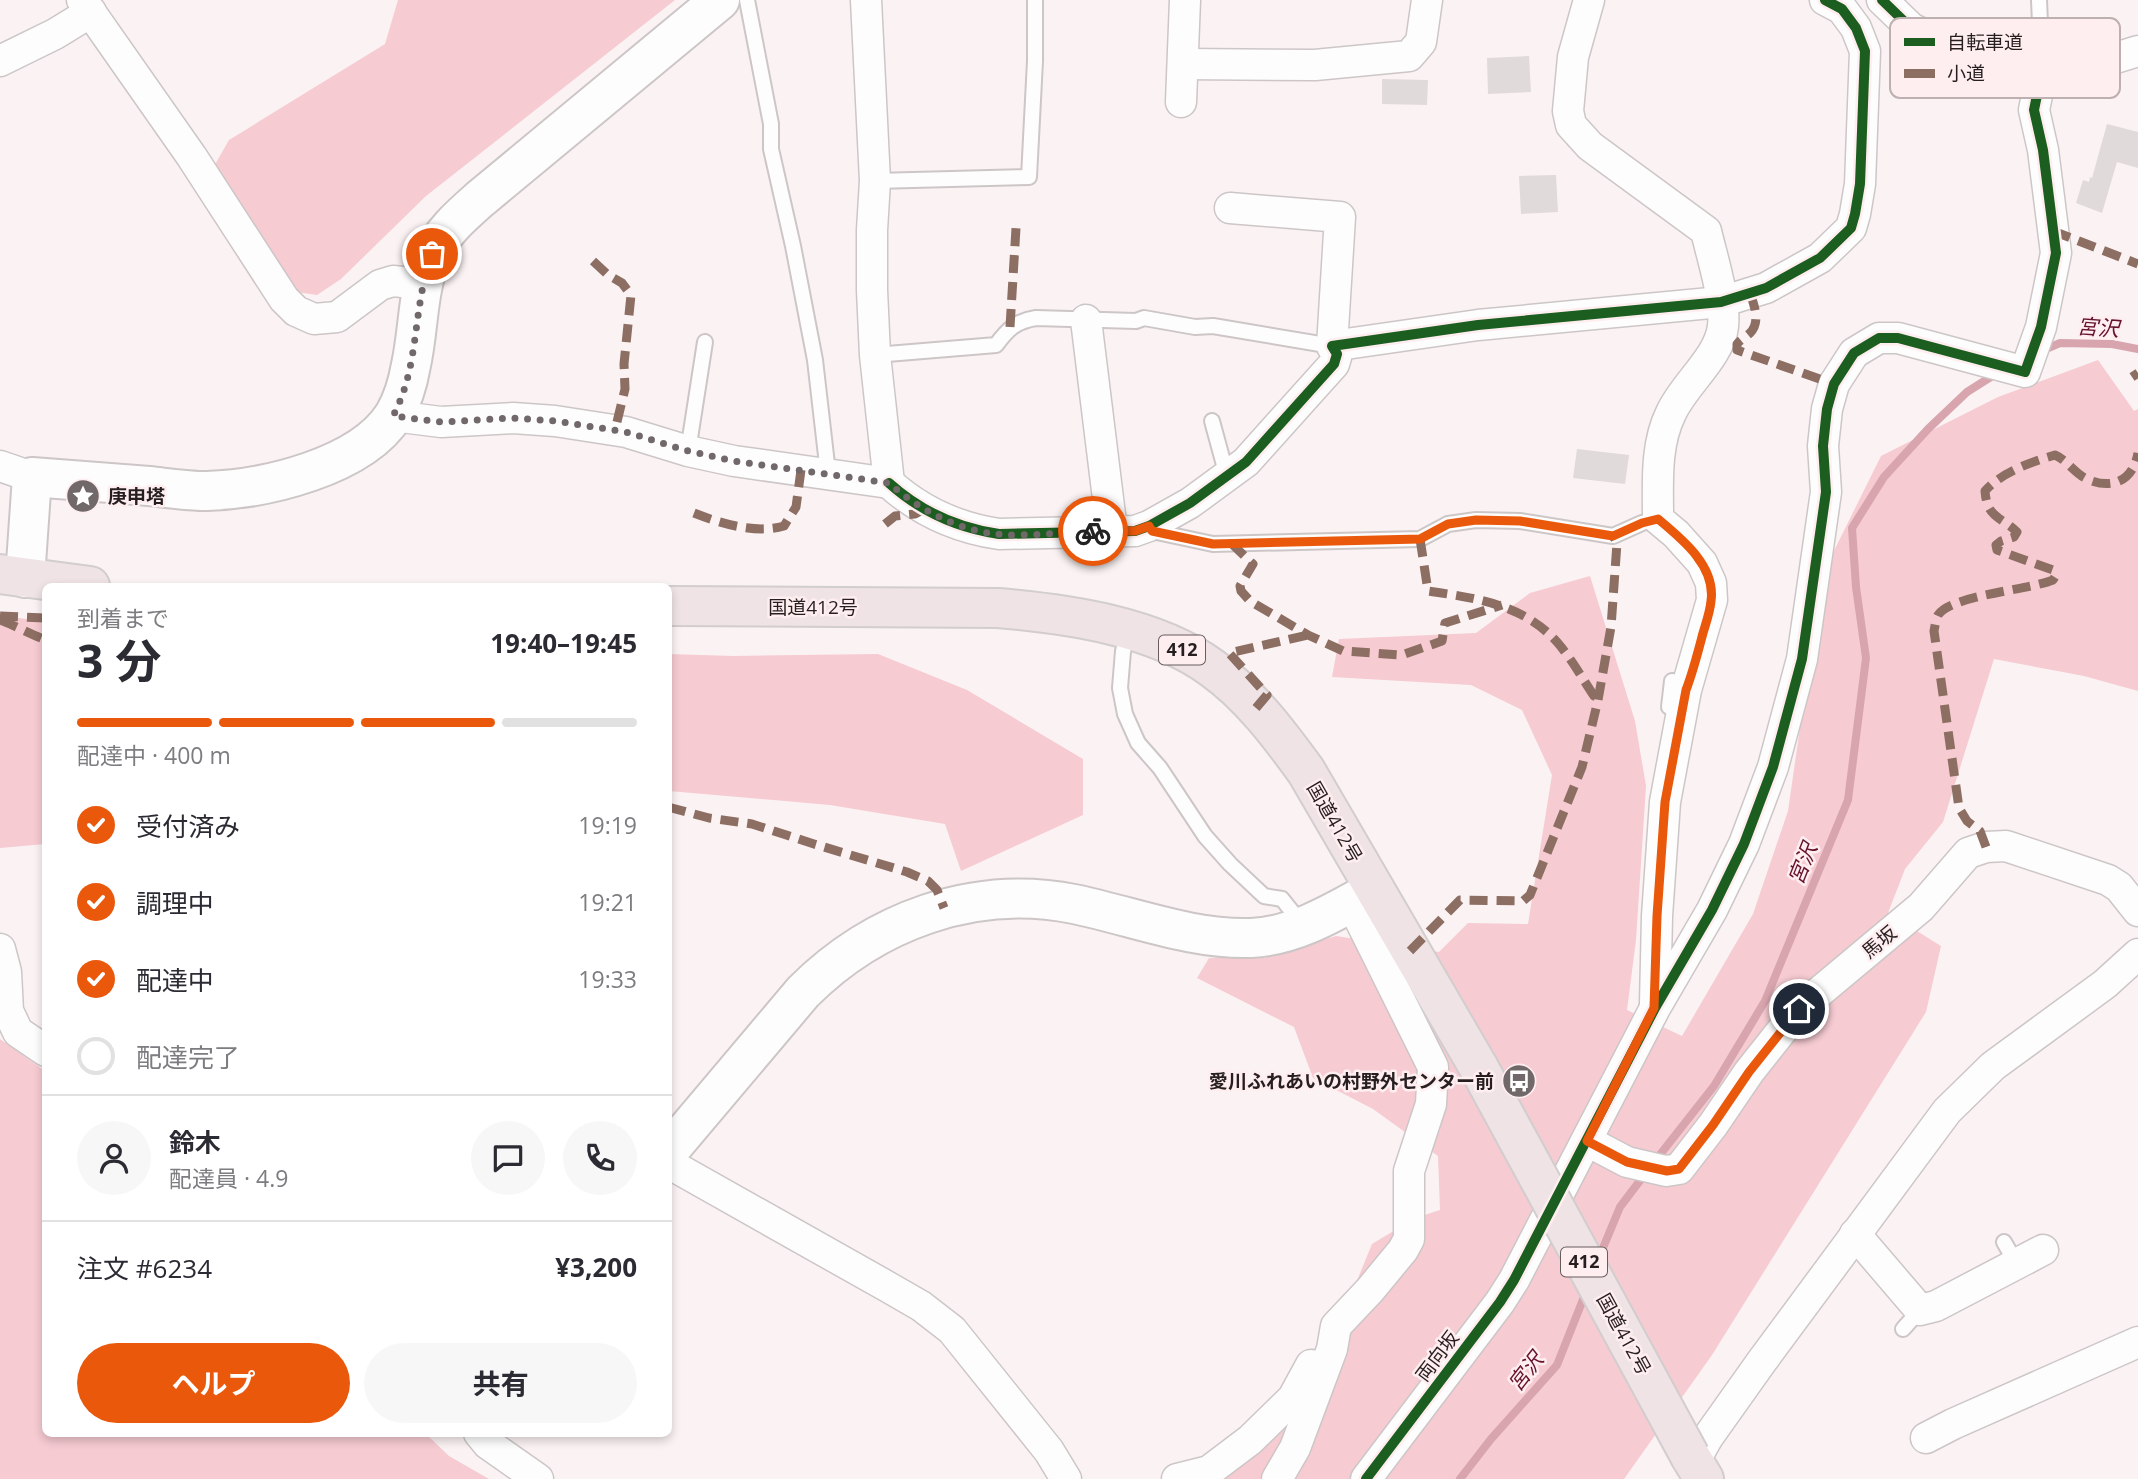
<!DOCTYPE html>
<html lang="ja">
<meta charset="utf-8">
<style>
:root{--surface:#fff;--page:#f7f7f7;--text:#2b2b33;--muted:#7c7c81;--line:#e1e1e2;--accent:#ea580c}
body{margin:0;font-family:"Open Sans","Noto Sans JP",sans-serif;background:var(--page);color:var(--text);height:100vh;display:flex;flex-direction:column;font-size:26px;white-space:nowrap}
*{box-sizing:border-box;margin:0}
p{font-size:23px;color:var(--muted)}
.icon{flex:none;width:38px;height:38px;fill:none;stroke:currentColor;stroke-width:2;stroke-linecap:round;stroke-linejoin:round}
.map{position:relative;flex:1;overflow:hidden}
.details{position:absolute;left:42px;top:583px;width:630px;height:854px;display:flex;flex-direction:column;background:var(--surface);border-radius:10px;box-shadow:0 4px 10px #0003}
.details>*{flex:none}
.pin{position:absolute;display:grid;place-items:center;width:60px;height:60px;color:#fff;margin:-30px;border:4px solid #fff;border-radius:50%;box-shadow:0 2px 7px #0007}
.courier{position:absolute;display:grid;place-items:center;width:70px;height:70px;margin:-35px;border:5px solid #ea580c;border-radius:50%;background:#fff;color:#222;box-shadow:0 2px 9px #0007}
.summary em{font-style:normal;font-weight:700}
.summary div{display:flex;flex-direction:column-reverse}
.summary{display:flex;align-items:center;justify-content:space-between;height:119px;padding:0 35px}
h1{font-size:46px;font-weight:700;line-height:52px}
.bar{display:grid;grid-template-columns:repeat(4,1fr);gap:10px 7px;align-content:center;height:84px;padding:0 35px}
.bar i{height:9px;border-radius:5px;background:var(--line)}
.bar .selected{background:var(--accent)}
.bar p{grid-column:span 4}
.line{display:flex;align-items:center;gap:18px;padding:0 35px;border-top:2px solid var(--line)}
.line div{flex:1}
.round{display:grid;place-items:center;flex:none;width:74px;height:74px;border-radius:37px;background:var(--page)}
ol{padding:0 35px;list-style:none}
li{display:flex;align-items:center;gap:21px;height:77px}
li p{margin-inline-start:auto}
li .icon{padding:7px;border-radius:50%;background:var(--accent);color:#fff;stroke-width:4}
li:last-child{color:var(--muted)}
li i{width:38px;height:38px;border:4px solid var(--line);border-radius:50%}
.action{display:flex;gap:14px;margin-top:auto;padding:14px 35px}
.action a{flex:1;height:80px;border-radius:42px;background:var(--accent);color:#fff;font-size:28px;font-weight:700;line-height:80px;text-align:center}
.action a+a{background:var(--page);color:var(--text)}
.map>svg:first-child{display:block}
</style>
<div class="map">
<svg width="2138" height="1479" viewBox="0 0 2138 1479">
<rect width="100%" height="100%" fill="#fbf2f3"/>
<!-- green -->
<g fill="#f6cbd2">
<path d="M398,0H675L426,196L341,279L317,295L296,292L213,168L229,140L385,44Z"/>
<path d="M2098,360L2134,411L2138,409V691L2084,676L1994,659L1943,822L1905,869L1888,913L1941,946L1926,1012L1712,1355L1624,1479H1217L1301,1417L1372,1244L1415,1218L1440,1210L1438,1156L1373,1109L1313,1078L1294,1027L1197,978L1209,958H1264L1336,936L1439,952L1468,923L1528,924L1552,775L1522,710L1471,685L1332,677L1339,639L1476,633L1530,593L1590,576L1635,721L1646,786L1636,940L1627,1010L1682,1036L1753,914L1788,811L1822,575L1881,456L1998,397Z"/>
<path d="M0,615L45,622V844L0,848Z"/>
<path d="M669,654L733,656L878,654L967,690L1083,759V815L961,871L945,824L830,805L669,791Z"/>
<path d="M0,1039L45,1071L46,1433H425L449,1456L489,1479H0Z"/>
</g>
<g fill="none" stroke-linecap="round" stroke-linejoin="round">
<!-- stream -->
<g stroke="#d8a5ae" stroke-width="8">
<path d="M2039,352L2060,343L2112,344L2138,349"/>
<path d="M1655,1161L1714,1086L1765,1001L1848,800L1866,658L1856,587L1852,528L1884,477L1928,429L1967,392L1997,373"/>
<path d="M1598,1260L1620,1207L1645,1174"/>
<path d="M1460,1479L1491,1439L1557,1365L1586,1292"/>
</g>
</g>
<!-- building -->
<g fill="#e1dada">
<path d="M1529,56L1531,92L1488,94L1487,58Z"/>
<path d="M1382,79L1428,80L1427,105L1382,104Z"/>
<path d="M2107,124L2138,132V168L2117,162L2102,213L2076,203L2083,180L2089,182L2090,177L2092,178Z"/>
<path d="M1556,175L1558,212L1521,214L1519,176Z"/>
<path d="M1577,449L1629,455L1625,484L1573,478Z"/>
</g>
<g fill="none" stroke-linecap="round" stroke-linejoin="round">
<!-- lane casing -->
<g stroke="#cdc6c7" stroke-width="18">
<g id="lane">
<path d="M747,0L771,124V149L793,246L815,360L828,473"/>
<path d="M2039,0L2042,70"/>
<path d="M875,181L1029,177L1035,61V0"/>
<path d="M875,355L996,345C1008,329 1016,321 1036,318L1136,321L1144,318L1195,327L1213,326L1332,346"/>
<path d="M1212,421L1227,476"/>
<path d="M688,451L705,342"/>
<path d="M1150,527L1152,531L1213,544L1420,539L1448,524L1476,520L1520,521L1613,536L1642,523L1658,519"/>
<path d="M1129,632L1123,651L1120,688L1125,714L1138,743L1160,768L1205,836L1230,864L1264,896L1282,899L1302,924"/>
<path d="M1669,707L1672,681"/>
<path d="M2004,1242L2016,1263"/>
<path d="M1903,1329L1920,1310"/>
</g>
</g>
<!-- street casing -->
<g stroke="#cdc6c7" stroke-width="33">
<g id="street">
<path d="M82,0L192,157L284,299L296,311L314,319L337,317L380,285L393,281L423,284"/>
<path d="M1589,0L1573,57L1568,111L1571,125L1590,146L1706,231C1712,257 1726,300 1723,326C1720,357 1684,384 1671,413C1655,445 1658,484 1658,519L1676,534L1702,563L1711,583L1712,600L1686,690L1665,802L1657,916L1655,1004"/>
<path d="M0,61L55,34L91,12"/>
<path d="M1183,64L1315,65L1409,56L1421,42L1427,0"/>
<path d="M2042,77L2067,73L2138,51"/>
<path d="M1181,102L1185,0"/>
<path d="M1230,208L1340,217L1332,346"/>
<path d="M1086,320L1112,531"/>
<path d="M393,416L441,422L513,418L555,421L626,432L688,451L734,461L889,483L875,355L872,290V230L875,181L866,0"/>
<path d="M0,466L32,477"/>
<path d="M889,483C920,511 958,528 999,534L1135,531L1149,526L1190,503L1246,462L1334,364L1337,354L1332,346L1478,325L1721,302L1766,288L1820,258L1851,228L1855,214L1860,184L1865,51L1856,28L1842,9L1825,0"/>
<path d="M0,949L6,972L8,1011L18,1032L46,1051"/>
<path d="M1587,1141L1627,1162L1666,1171L1679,1169L1713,1125L1749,1072L1799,1009L1921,907L1968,853L1986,847L2006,846L2108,880L2119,887L2138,911"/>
<path d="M668,1163L888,1287L921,1306L952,1330L1049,1451L1066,1479"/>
<path d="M1855,1234L1920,1310L1936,1306L2043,1250"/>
<path d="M479,1433L488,1444L538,1479"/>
<path d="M1926,1438L1953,1424L2138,1342"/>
<path d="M1694,1462L1708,1437L1762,1361L1947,1111L1993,1066L2105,984L2138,954"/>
<path d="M1177,1479L1209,1471L1250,1440L1293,1398L1311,1365"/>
<path d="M1277,1479L1295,1448L1332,1349L1336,1326L1370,1290L1403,1250L1409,1239V1171L1431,1104L1433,1067L1351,902"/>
<path d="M1366,1479L1500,1302L1514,1280L1655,1008L1712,910L1744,844L1773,767L1802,659L1826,492L1823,446L1827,409L1834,384L1854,353L1879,338H1898L2025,372L2041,327L2056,253L2043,150L2034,110L2042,70L1956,51L1911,28L1882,0"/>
</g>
</g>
<!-- secondary casing -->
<g stroke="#cdc6c7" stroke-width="42">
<g id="secondary">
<path d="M25,578L32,477C71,480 110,483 149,486C168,488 188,491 207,491C265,489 361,467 394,415C403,400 408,382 411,365C419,329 417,290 432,255C441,233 462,215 480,199L720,0"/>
<path d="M668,1152L803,992C874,921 974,884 1074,904C1132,916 1192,940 1251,938C1296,936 1336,911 1374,890"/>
</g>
</g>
<!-- highway casing -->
<g stroke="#d2cdce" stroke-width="42">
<g id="highway">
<path d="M0,574L90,586"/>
<path d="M668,606L998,608C1067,614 1155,626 1212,668C1250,695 1279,734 1306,771L1479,1068"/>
<path d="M1690,1456L1704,1479"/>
</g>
</g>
<!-- lane -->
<use href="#lane" stroke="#fefdfd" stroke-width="14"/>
<!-- street -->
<use href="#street" stroke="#fefdfd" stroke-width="30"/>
<!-- secondary -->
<use href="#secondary" stroke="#fefdfd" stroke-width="38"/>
<!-- highway -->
<use href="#highway" stroke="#efe3e5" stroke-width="38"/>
<!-- highway-bridge casing -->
<g stroke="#d2cdce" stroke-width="42" stroke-linecap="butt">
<path id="highway-bridge" d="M1479,1068L1690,1456"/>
</g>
<!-- highway-bridge -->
<use href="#highway-bridge" stroke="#efe3e5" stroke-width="38"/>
<!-- quiet -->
<g stroke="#8d6e63" stroke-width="9" stroke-dasharray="18 9" stroke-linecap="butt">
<path d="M2053,231L2138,264"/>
<path d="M593,261L608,275L622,283L631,295L624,364L625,389L615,430"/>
<path d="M1750,293C1754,305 1761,322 1750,333C1746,337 1741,339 1737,344V350L1834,384"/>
<path d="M1010,327L1016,228"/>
<path d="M2132,377L2138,373"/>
<path d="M694,513C722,524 756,534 784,526L796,507L801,470"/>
<path d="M885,524L895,516L915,514L924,509"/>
<path d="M1420,539L1428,591C1475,598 1523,604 1557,642C1571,658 1582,678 1594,696L1599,697"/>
<path d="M1231,543L1253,564L1240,586L1241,591L1250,601L1308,635L1343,651L1402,655L1442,641L1445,623L1502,605"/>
<path d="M0,616L46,618"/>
<path d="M0,620C16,626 30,634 46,640"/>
<path d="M1256,708L1267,695L1229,653L1308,635"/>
<path d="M668,807L709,818L752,824L814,844L907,872L928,881L937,890L944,908"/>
<path d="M1986,847L1980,831L1967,821L1959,808L1934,631C1935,626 1936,619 1938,615C1952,595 2028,590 2053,580L2056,575L2053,570L1997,550L1996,545L2001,541L2014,537L2017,532C2000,516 1987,518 1985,491C2002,472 2031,462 2055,455C2067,460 2075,474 2087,479C2112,490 2133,481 2138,453"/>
<path d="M1410,951L1460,900L1523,901L1530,895L1582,767L1598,700L1611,627L1617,543L1613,536"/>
</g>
<!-- cycleway casing -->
<g stroke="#ffeef0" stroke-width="15">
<g id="cycleway">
<path d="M889,483C920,511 958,528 999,534L1135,531L1149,526L1190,503L1246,462L1334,364L1337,354L1332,346L1478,325L1721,302L1766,288L1820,258L1851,228L1855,214L1860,184L1865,51L1856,28L1842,9L1825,0"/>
<path d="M1366,1479L1500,1302L1514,1280L1655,1008L1712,910L1744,844L1773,767L1802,659L1826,492L1823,446L1827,409L1834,384L1854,353L1879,338H1898L2025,372L2041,327L2056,253L2043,150L2034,110L2042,70L1956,51L1911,28L1882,0"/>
</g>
</g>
<!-- cycleway -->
<use href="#cycleway" stroke="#1b5e20" stroke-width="10"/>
</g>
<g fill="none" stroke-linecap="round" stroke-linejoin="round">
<!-- done -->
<path stroke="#716869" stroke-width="7" stroke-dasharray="0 12.6" d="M432,254C429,264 425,275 423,286C414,330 415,375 393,416L441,422L513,418L555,421L626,432L688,451L734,461L889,483C918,509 957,530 996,534C1025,537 1063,532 1093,531"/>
<!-- route -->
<path stroke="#ea580c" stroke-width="9" d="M1093,531H1135L1149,526L1152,531L1213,544L1420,539L1448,524L1476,520L1520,521L1613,536L1642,523L1658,519C1682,539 1716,566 1711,601C1710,612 1706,623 1703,633C1698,652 1693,672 1686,690L1665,802L1657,916L1654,1008L1587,1141L1627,1162L1667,1171L1679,1169L1713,1125L1749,1072L1799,1009"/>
</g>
<!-- icons -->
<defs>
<g id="sight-disc" transform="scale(1.75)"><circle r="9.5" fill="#716869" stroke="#ffeef0"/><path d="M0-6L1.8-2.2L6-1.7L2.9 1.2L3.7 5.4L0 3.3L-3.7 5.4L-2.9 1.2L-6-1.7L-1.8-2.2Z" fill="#fff"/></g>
<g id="bus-disc" transform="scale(1.75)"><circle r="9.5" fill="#716869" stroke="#ffeef0"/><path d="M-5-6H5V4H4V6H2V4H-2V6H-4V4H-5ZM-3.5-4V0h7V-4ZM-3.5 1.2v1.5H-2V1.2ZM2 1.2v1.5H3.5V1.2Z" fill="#fff"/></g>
</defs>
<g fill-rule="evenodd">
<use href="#sight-disc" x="83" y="496"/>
<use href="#bus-disc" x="1519" y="1081"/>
</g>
<g text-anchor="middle" stroke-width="5" stroke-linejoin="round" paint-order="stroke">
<!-- shield labels -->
<g fill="#ffeef0" stroke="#675c5e" stroke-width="2">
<rect x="1159" y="635.5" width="46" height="29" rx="5"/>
<rect x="1561" y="1247.5" width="46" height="29" rx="5"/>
</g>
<g font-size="18" font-weight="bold" fill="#261e1f">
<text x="1182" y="656">412</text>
<text x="1584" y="1268">412</text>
</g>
<!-- poi labels -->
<g font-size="19" font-weight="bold" fill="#261e1f" stroke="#ffeef0" text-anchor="start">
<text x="108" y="503">庚申塔</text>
<text x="1494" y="1088" text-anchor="end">愛川ふれあいの村野外センター前</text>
</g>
<!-- street labels -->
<g font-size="19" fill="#261e1f" stroke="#ffeef0">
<text x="813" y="614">国道412号</text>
<text transform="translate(1335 822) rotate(60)" y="7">国道412号</text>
<text transform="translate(1879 942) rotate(-40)" y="7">馬坂</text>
<text transform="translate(1624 1334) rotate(61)" y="7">国道412号</text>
<text transform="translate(1437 1356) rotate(-53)" y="7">両向坂</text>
</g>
<!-- water labels -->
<g font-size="21" font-style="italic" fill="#66142e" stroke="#ffeef0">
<text transform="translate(2098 328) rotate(4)" y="7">宮沢</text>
<text transform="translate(1803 864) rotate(-68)" y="7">宮沢</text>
<text transform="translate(1526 1372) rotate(-52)" y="7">宮沢</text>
</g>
</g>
<!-- legend -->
<rect x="1890" y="18" width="230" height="80" rx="10" fill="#ffeef0" stroke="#beb0b1" stroke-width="2"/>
<rect x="1904" y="38" width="31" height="8" fill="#1b5e20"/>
<rect x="1904" y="69" width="31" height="9" fill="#8d6e63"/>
<g font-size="19" fill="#261e1f">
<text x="1947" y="49">自転車道</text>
<text x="1947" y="80">小道</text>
</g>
</svg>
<div class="pin" style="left:432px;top:254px;background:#ea580c"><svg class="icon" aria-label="bag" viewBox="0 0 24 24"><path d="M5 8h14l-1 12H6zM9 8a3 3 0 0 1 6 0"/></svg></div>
<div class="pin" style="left:1799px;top:1009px;background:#1f2937"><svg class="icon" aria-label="home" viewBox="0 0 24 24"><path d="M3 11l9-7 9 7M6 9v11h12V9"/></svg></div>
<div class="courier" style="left:1093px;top:531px"><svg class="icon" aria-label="bike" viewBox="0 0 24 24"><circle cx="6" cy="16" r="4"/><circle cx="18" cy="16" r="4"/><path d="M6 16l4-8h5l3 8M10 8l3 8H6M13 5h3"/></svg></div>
<section class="details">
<div class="summary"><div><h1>3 分</h1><p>到着まで</p></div><em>19:40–19:45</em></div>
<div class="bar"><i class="selected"></i><i class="selected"></i><i class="selected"></i><i></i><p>配達中 · 400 m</p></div>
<ol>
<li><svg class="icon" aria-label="check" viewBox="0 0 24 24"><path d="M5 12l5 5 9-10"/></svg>受付済み<p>19:19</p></li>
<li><svg class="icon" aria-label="check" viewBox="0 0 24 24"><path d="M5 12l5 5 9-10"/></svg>調理中<p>19:21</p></li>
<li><svg class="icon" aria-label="check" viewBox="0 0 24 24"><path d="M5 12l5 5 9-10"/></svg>配達中<p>19:33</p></li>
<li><i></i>配達完了</li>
</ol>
<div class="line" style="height:126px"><a class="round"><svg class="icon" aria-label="person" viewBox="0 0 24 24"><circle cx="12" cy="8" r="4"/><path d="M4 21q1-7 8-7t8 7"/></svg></a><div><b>鈴木</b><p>配達員 · 4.9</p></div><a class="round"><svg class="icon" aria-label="chat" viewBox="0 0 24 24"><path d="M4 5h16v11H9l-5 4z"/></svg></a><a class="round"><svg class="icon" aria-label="phone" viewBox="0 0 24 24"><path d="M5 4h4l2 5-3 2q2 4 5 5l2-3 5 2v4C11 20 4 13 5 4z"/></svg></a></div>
<div class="line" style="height:91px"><div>注文 #6234</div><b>¥3,200</b></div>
<div class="action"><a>ヘルプ</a><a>共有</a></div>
</section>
</div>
